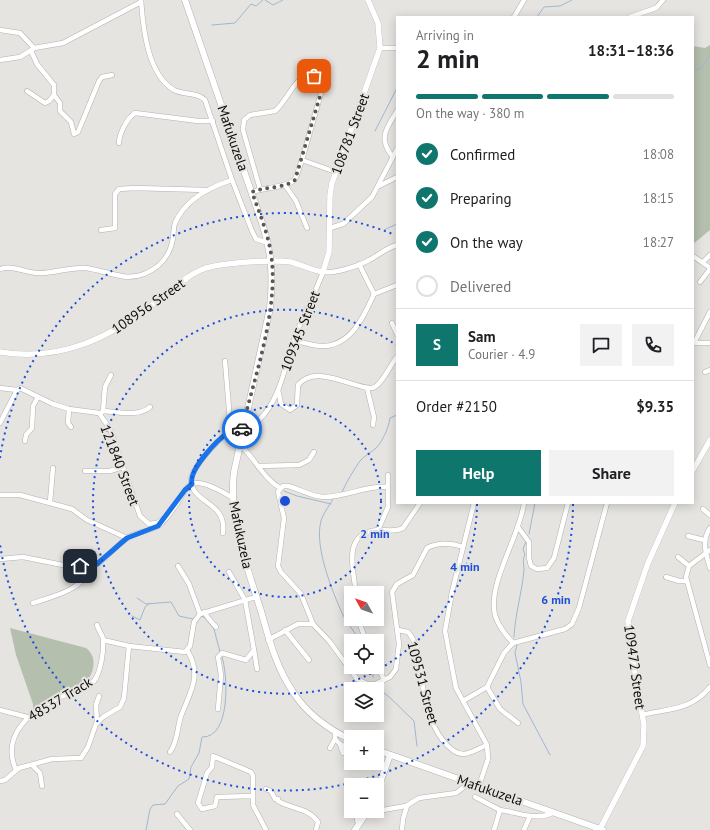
<!DOCTYPE html>
<meta charset="utf-8">
<style>
:root{--surface:#fff;--page:#f2f2f2;--text:#202124;--muted:#757577;--line:#e0e0e0;--accent:#0f766e}
body{margin:0;font-family:"PT Sans",sans-serif;background:var(--page);color:var(--text);height:100vh;display:flex;flex-direction:column;font-size:15px;white-space:nowrap}
*{box-sizing:border-box;margin:0}
p{font-size:13px;color:var(--muted)}
.icon{flex:none;width:22px;height:22px;fill:none;stroke:currentColor;stroke-width:2;stroke-linecap:round;stroke-linejoin:round}
.map{position:relative;flex:1;overflow:hidden}
.side{position:absolute;left:396px;top:16px;width:298px;height:488px;display:flex;flex-direction:column;background:var(--surface);border-radius:0px;box-shadow:0 2px 10px #0003}
.side>*{flex:none}
.needle{width:26px;rotate:310deg}
.controls{position:absolute;left:344px;top:586px;display:grid;gap:8px}
.controls a{display:grid;place-items:center;width:40px;height:40px;border-radius:0px;background:var(--surface);box-shadow:0 2px 10px #0003;font-size:20px}
.pin{position:absolute;display:grid;place-items:center;width:34px;height:34px;color:#fff;margin:-17px;border-radius:8px;box-shadow:0 2px 6px #0006}
.courier{position:absolute;display:grid;place-items:center;width:40px;height:40px;margin:-20px;border:3px solid #1a73e8;border-radius:50%;background:#fff;color:#222;box-shadow:0 1px 5px #0007}
.summary em{font-style:normal;font-weight:700}
.summary div{display:flex;flex-direction:column-reverse}
.summary{display:flex;align-items:center;justify-content:space-between;height:68px;padding:0 20px}
h1{font-size:26px;font-weight:700;line-height:30px}
.bar{display:grid;grid-template-columns:repeat(4,1fr);gap:6px 4px;align-content:center;height:48px;padding:0 20px}
.bar i{height:5px;border-radius:3px;background:var(--line)}
.bar .on{background:var(--accent)}
.bar p{grid-column:span 4}
.line{display:flex;align-items:center;gap:10px;padding:0 20px;border-top:1px solid var(--line)}
.line div{flex:1}
.round{display:grid;place-items:center;flex:none;width:42px;height:42px;border-radius:0px;background:var(--page)}
ol{padding:0 20px;list-style:none}
li{display:flex;align-items:center;gap:12px;height:44px}
li p{margin-inline-start:auto}
li .icon{padding:4px;border-radius:50%;background:var(--accent);color:#fff;stroke-width:4}
li:last-child{color:var(--muted)}
li i{width:22px;height:22px;border:2px solid var(--line);border-radius:50%}
.action{display:flex;gap:8px;margin-top:auto;padding:8px 20px}
.action a{flex:1;height:46px;border-radius:0px;background:var(--accent);color:#fff;font-size:16px;font-weight:700;line-height:46px;text-align:center}
.action a+a{background:var(--page);color:var(--text)}
.map>svg:first-child{display:block}
</style>
<div class="map">
<svg width="710" height="830" viewBox="0 0 710 830">
<rect width="100%" height="100%" fill="#e6e4e0"/>
<!-- green -->
<g fill="#b5bfae">
<path d="M710,45V230L693,244V46L705,48Z"/>
<path d="M10,628L86,648C98,657 94,673 86,683L54,699L33,712V704L16,655Z"/>
</g>
<g fill="none" stroke-linecap="round" stroke-linejoin="round">
<!-- stream -->
<g stroke="#a0b7d1" stroke-width="1">
<path d="M265,0L273,5L283,0"/>
<path d="M537,17L544,7L560,6L572,0"/>
<path d="M212,25L235,23L251,4L256,6L263,0"/>
<path d="M693,72L702,68L710,54"/>
<path d="M375,131L397,88"/>
<path d="M384,230L397,224"/>
<path d="M284,491L297,496L331,504"/>
<path d="M342,492C347,481 353,471 360,461C364,456 370,453 375,449C382,443 389,427 390,418L397,415"/>
<path d="M333,499C329,506 323,514 321,521C314,546 332,591 343,615C348,625 355,631 359,641"/>
<path d="M529,534L535,503"/>
<path d="M137,598L146,604L171,602L179,616L193,619"/>
<path d="M132,616L140,620L145,607L150,603"/>
<path d="M201,616L204,617L214,629L220,652"/>
<path d="M514,637C515,614 522,593 524,570C524,565 522,559 525,555L523,549L526,542"/>
<path d="M517,645L515,653L521,682L523,704L550,755"/>
<path d="M368,667L373,672V677"/>
<path d="M379,689C392,698 402,710 414,721L417,746"/>
<path d="M146,830L150,809L153,805L165,804L178,786L189,779L191,767L199,753L202,737C231,738 228,675 222,657"/>
</g>
<!-- minor casing -->
<g stroke="#b3b1ad" stroke-width="5.5">
<g id="minor">
<path d="M141,0C143,27 147,74 174,90C183,95 198,92 205,100L232,180L252,231L256,239L268,243"/>
<path d="M514,17L524,0"/>
<path d="M630,17L656,8L663,0"/>
<path d="M0,30L20,33L34,48L63,43L141,2"/>
<path d="M380,48H397"/>
<path d="M31,51L37,64L54,85V95L60,103V111L71,122L74,134L78,132L99,81L102,77L112,75"/>
<path d="M0,60L20,57L33,49"/>
<path d="M27,91L45,103L49,101L54,95"/>
<path d="M119,143C119,134 127,118 135,113L198,121H213"/>
<path d="M392,156C378,138 386,129 397,111"/>
<path d="M285,185L296,201L307,228"/>
<path d="M379,186L397,177"/>
<path d="M260,189L243,130L244,120L250,115L275,111C287,101 295,76 311,74L318,81L321,93L302,160L336,172"/>
<path d="M252,192C262,188 288,187 294,180C298,176 299,166 302,160"/>
<path d="M330,228L343,224L372,197L397,149"/>
<path d="M101,230L115,228V194L119,189L135,188L206,190"/>
<path d="M693,256L710,268"/>
<path d="M703,262L710,255"/>
<path d="M359,264L374,294L397,285"/>
<path d="M0,269C12,265 24,272 36,273C53,274 68,267 85,268C105,270 124,282 144,274C161,267 170,256 173,238C174,233 173,228 175,223C185,200 210,187 232,180"/>
<path d="M700,282L710,269"/>
<path d="M392,323L397,334"/>
<path d="M294,340C304,343 315,347 325,346C352,344 364,316 374,294"/>
<path d="M693,343H710"/>
<path d="M694,343L710,312"/>
<path d="M225,361L230,421L233,426L240,430"/>
<path d="M705,372L710,370"/>
<path d="M0,388L17,390"/>
<path d="M367,388L374,417L373,425"/>
<path d="M278,390L281,404L290,410L297,405L298,385C318,361 361,394 375,387C384,381 390,365 397,357"/>
<path d="M69,409L68,423L71,427"/>
<path d="M103,411L105,387L111,375"/>
<path d="M100,414L103,411C117,412 139,417 150,407"/>
<path d="M0,423L17,390L20,388L53,404L69,409L99,413L110,429L140,516L149,524L157,523L162,520"/>
<path d="M244,423L259,420C282,398 285,362 296,334C305,313 315,293 323,272C333,274 359,266 369,260C379,255 386,248 397,245"/>
<path d="M25,441L26,435L32,428L33,406L38,397"/>
<path d="M239,444C255,458 262,477 280,488"/>
<path d="M258,466L299,465L309,460L314,452"/>
<path d="M85,471H110L123,467"/>
<path d="M0,495H20L72,509L87,520L127,538"/>
<path d="M50,502L53,468"/>
<path d="M474,503L452,592L445,631L456,688L487,745L488,759L479,786"/>
<path d="M703,509L710,515"/>
<path d="M518,527L529,542V558L531,566L537,569L547,568L554,558L568,503"/>
<path d="M710,528C701,541 706,554 710,568"/>
<path d="M378,530L388,507V475"/>
<path d="M223,533C227,502 194,504 191,482C189,470 220,437 230,432C234,430 237,431 242,431"/>
<path d="M688,536L704,540"/>
<path d="M710,550L689,566L686,577L710,665"/>
<path d="M678,557L689,566"/>
<path d="M0,559L23,557L63,565L94,566C106,560 115,546 127,538C137,531 152,532 161,524C193,492 178,465 233,498"/>
<path d="M178,566L189,584L200,614"/>
<path d="M666,577L679,581H687"/>
<path d="M356,593C353,568 342,533 378,530C387,530 396,532 403,528L420,503"/>
<path d="M33,603C58,595 79,591 94,566"/>
<path d="M204,612L209,619L216,627"/>
<path d="M358,619L366,641"/>
<path d="M313,624L301,594L281,572L278,566L284,518L278,492L283,486H288C300,489 312,497 324,497C346,497 367,485 388,487"/>
<path d="M285,630L309,660"/>
<path d="M398,630L408,632C421,647 420,669 423,688C426,706 433,730 446,744C451,749 456,754 464,754C472,753 479,748 487,745"/>
<path d="M103,640L129,646L185,652L190,646L194,622L200,614L256,597"/>
<path d="M268,640L298,624H313L330,642L357,679L367,684H375L390,677L396,669L399,644L392,592L397,584L413,575L427,548C438,542 452,543 463,547"/>
<path d="M513,643C506,635 498,626 495,615C487,584 520,536 524,503"/>
<path d="M254,650L257,669"/>
<path d="M377,665L384,680"/>
<path d="M487,687L500,709L518,723"/>
<path d="M463,701L487,687L504,653L513,643L565,629L572,624L579,608L607,503"/>
<path d="M218,709L221,675L218,657L222,653L246,660L254,650L245,600L229,572"/>
<path d="M0,710L27,717"/>
<path d="M642,715C670,708 690,711 710,687"/>
<path d="M97,723L96,705L99,696"/>
<path d="M335,732V739L340,744L343,753"/>
<path d="M340,744L351,749"/>
<path d="M330,748L335,739"/>
<path d="M170,752C178,741 177,728 181,716C190,692 203,675 187,650"/>
<path d="M32,765L40,773L42,786"/>
<path d="M16,770C0,734 32,710 61,697C71,692 87,690 94,681C101,672 104,650 103,639C103,635 98,630 97,625"/>
<path d="M0,781L5,780L19,768L52,759L81,758L88,747L96,724L103,717L120,707L124,698L129,646"/>
<path d="M266,789L271,791L275,799H278V801C292,809 309,808 318,822L316,830"/>
<path d="M252,796L217,797L215,806L202,809L198,803L207,773L212,767L213,756L251,772L253,776V805L266,830"/>
<path d="M475,797L500,810"/>
<path d="M358,811L357,821L360,823"/>
<path d="M377,811L406,806L419,798L456,793L469,783"/>
<path d="M177,814L190,830"/>
<path d="M402,830L403,819L407,806"/>
<path d="M494,830L500,810C517,812 538,822 554,812"/>
<path d="M524,830L530,816"/>
</g>
</g>
<!-- tertiary casing -->
<g stroke="#b3b1ad" stroke-width="6">
<g id="tertiary">
<path d="M0,352C61,362 109,338 156,302C172,290 188,274 206,268C223,263 274,259 291,262C302,265 311,270 323,272L329,252L330,195L332,183L380,48L378,23L368,0"/>
<path d="M693,470L710,440"/>
<path d="M600,829L643,746L644,725L630,644L628,621L648,563L675,503"/>
</g>
</g>
<!-- secondary casing -->
<g stroke="#b3b1ad" stroke-width="7">
<g id="secondary">
<path d="M185,0L263,226C272,254 273,279 270,308L234,472C228,519 247,566 261,611C269,639 276,667 293,692C307,714 328,729 351,740"/>
<path d="M377,750L603,830"/>
<path d="M377,791L390,755"/>
<path d="M355,830L368,811"/>
</g>
</g>
<!-- minor -->
<use href="#minor" stroke="#fff" stroke-width="4.5"/>
<!-- tertiary -->
<use href="#tertiary" stroke="#fff" stroke-width="5.5"/>
<!-- secondary -->
<use href="#secondary" stroke="#fff" stroke-width="6"/>
</g>
<g fill="none" stroke-linecap="round" stroke-linejoin="round">
<!-- done -->
<path stroke="#595856" stroke-width="4" stroke-dasharray="0 7.2" d="M242,429C254,379 277,314 272,262C270,238 260,215 252,192C264,187 286,188 295,180L321,93L318,81L314,76"/>
<!-- route -->
<path stroke="#1a73e8" stroke-width="5" d="M80,566H92L97,564L127,538L158,526L185,490L192,484C188,470 218,439 229,432C233,430 237,431 242,431V429"/>
</g>
<!-- distance rings -->
<g fill="none" stroke="#1d4ed8" stroke-width="2" stroke-dasharray="2 4">
<circle cx="285" cy="501" r="96"/>
<path d="M477 504A192 192 0 1 1 396 345"/>
<path d="M573 504A288 288 0 0 1 0 544M0 458A288 288 0 0 1 395 235"/>
</g>
<g text-anchor="middle" stroke-width="4" stroke-linejoin="round" paint-order="stroke">
<!-- street labels -->
<g font-size="14" fill="#0d0c0b" stroke="#e6e4e0">
<text transform="translate(350 134) rotate(-70)" y="5">108781 Street</text>
<text transform="translate(233 138) rotate(71)" y="5">Mafukuzela</text>
<text transform="translate(148 306) rotate(-35)" y="5">108956 Street</text>
<text transform="translate(300 331) rotate(-69)" y="5">109345 Street</text>
<text transform="translate(120 465) rotate(69)" y="5">121840 Street</text>
<text transform="translate(241 535) rotate(78)" y="5">Mafukuzela</text>
<text transform="translate(635 667) rotate(82)" y="5">109472 Street</text>
<text transform="translate(423 683) rotate(75)" y="5">109531 Street</text>
<text transform="translate(60 699) rotate(-31)" y="5">48537 Track</text>
<text transform="translate(490 790) rotate(19)" y="5">Mafukuzela</text>
</g>
</g>
<circle cx="285" cy="501" r="6" fill="#1d4ed8" stroke="#e6e4e0" stroke-width="2"/>
<g font-size="12" text-anchor="middle" font-weight="bold" fill="#1d4ed8" stroke="#e6e4e0" stroke-width="4" stroke-linejoin="round" paint-order="stroke">
<text x="375" y="538">2 min</text>
<text x="465" y="571">4 min</text>
<text x="556" y="604">6 min</text>
</g>
</svg>
<div class="controls">
<a><svg class="needle" viewBox="-14 -14 28 28"><path d="M0-13l5 13h-10z" fill="#e53935"/><path d="M0 13l5-13h-10z" fill="#757577"/></svg></a>
<a><svg class="icon" aria-label="locate" viewBox="0 0 24 24"><circle cx="12" cy="12" r="6"/><path d="M12 2v4M12 18v4M2 12h4M18 12h4"/></svg></a>
<a><svg class="icon" aria-label="layers" viewBox="0 0 24 24"><path d="M12 4l9 5-9 5-9-5zM3 14l9 5 9-5"/></svg></a>
<a>+</a>
<a>−</a>
</div>
<div class="pin" style="left:314px;top:76px;background:#ea580c"><svg class="icon" aria-label="bag" viewBox="0 0 24 24"><path d="M5 8h14l-1 12H6zM9 8a3 3 0 0 1 6 0"/></svg></div>
<div class="pin" style="left:80px;top:566px;background:#1f2937"><svg class="icon" aria-label="home" viewBox="0 0 24 24"><path d="M3 11l9-7 9 7M6 9v11h12V9"/></svg></div>
<div class="courier" style="left:242px;top:429px"><svg class="icon" aria-label="car" viewBox="0 0 24 24"><path d="M5 17H2v-5l4-1 3-4h7l3 4 3 1v5h-3M9 17h6M6 11h13"/><circle cx="7" cy="17" r="2"/><circle cx="17" cy="17" r="2"/></svg></div>
<section class="side">
<div class="summary"><div><h1>2 min</h1><p>Arriving in</p></div><em>18:31–18:36</em></div>
<div class="bar"><i class="on"></i><i class="on"></i><i class="on"></i><i></i><p>On the way · 380 m</p></div>
<ol>
<li><svg class="icon" aria-label="check" viewBox="0 0 24 24"><path d="M5 12l5 5 9-10"/></svg>Confirmed<p>18:08</p></li>
<li><svg class="icon" aria-label="check" viewBox="0 0 24 24"><path d="M5 12l5 5 9-10"/></svg>Preparing<p>18:15</p></li>
<li><svg class="icon" aria-label="check" viewBox="0 0 24 24"><path d="M5 12l5 5 9-10"/></svg>On the way<p>18:27</p></li>
<li><i></i>Delivered</li>
</ol>
<div class="line" style="height:72px"><b class="round" style="background:var(--accent);color:#fff">S</b><div><b>Sam</b><p>Courier · 4.9</p></div><a class="round"><svg class="icon" aria-label="chat" viewBox="0 0 24 24"><path d="M4 5h16v11H9l-5 4z"/></svg></a><a class="round"><svg class="icon" aria-label="phone" viewBox="0 0 24 24"><path d="M5 4h4l2 5-3 2q2 4 5 5l2-3 5 2v4C11 20 4 13 5 4z"/></svg></a></div>
<div class="line" style="height:52px"><div>Order #2150</div><b>$9.35</b></div>
<div class="action"><a>Help</a><a>Share</a></div>
</section>
</div>
